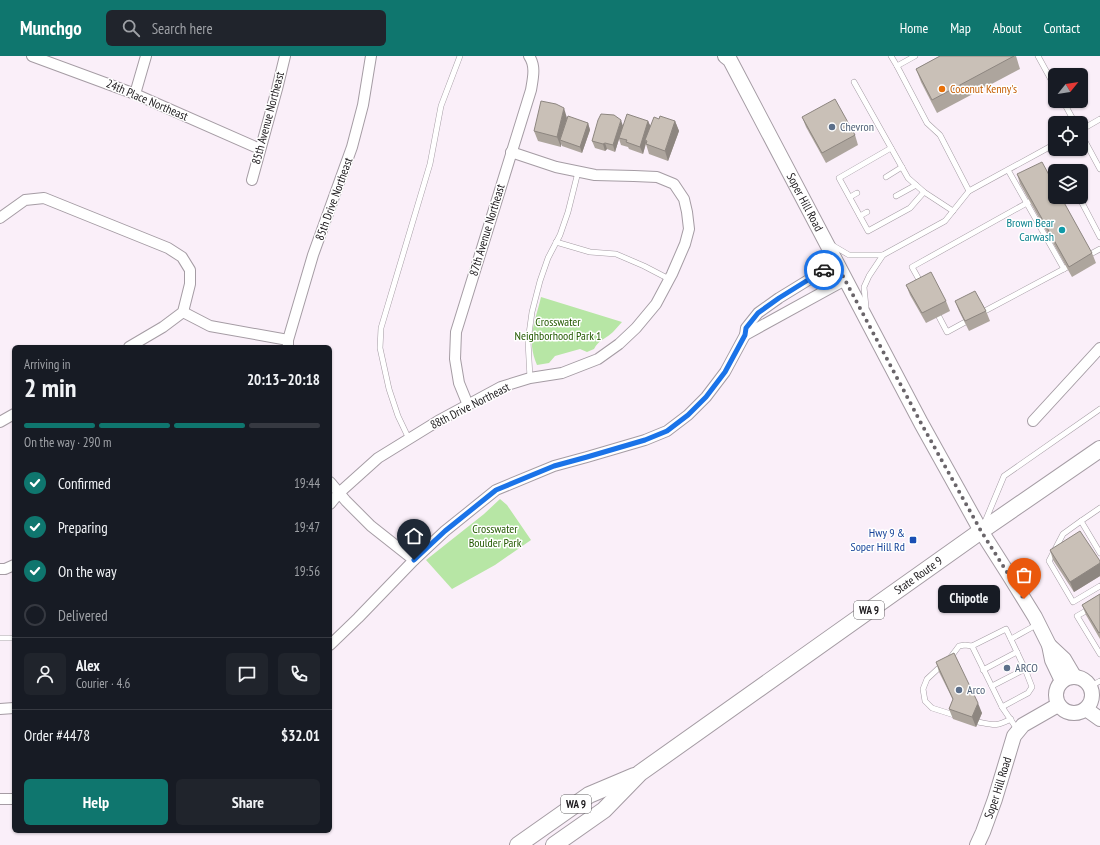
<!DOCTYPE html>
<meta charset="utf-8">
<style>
:root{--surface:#171b24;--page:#20242c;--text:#f1f3f6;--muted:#9ea1a6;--line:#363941;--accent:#0f766e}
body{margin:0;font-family:"PT Sans Narrow",sans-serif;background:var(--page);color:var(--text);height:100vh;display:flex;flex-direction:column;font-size:15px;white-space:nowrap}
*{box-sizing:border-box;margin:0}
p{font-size:13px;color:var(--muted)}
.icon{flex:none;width:22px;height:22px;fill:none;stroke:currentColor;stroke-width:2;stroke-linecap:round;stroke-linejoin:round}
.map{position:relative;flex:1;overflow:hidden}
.sheet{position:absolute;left:12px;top:289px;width:320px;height:488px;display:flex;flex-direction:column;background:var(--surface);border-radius:6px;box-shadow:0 1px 3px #0004}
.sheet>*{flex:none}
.needle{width:26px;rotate:60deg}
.controls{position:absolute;left:1048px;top:12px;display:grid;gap:8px}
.controls a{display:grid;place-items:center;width:40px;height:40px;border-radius:6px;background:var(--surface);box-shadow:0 1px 3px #0004;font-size:20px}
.pin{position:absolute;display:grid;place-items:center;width:34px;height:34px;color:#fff;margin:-41px -17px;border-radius:50% 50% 50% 0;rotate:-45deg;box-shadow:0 0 4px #0007}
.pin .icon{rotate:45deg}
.courier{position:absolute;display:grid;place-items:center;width:40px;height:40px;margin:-20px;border:3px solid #1a73e8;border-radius:50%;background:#fff;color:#222;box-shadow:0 1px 5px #0007}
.bubble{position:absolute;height:28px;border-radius:6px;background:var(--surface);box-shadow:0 1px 3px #0004;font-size:13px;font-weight:600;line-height:28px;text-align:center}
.overview em{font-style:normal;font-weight:600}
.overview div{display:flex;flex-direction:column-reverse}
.overview{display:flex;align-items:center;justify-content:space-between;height:68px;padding:0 12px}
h1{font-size:26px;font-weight:600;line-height:30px}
.bar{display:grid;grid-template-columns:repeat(4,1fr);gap:6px 4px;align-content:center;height:48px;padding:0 12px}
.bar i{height:5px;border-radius:3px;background:var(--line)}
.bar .current{background:var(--accent)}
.bar p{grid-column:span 4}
.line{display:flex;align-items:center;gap:10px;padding:0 12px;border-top:1px solid var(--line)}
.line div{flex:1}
.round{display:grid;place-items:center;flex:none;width:42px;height:42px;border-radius:6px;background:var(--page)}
ol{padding:0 12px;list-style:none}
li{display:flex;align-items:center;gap:12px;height:44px}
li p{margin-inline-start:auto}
li .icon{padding:4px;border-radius:50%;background:var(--accent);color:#fff;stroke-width:4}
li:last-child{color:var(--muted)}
li i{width:22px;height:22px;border:2px solid var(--line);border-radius:50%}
.cta{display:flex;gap:8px;margin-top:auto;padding:8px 12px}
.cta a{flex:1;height:46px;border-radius:6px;background:var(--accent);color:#fff;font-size:16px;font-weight:600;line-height:46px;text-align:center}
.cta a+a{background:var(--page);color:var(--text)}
header{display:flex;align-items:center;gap:24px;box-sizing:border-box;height:56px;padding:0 20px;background:var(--accent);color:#fff}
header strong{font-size:19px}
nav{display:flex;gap:22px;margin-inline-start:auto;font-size:14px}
.search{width:280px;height:36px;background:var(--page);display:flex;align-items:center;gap:10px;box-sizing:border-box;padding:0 14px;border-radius:6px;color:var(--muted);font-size:15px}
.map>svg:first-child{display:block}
</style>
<header>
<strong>Munchgo</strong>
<div class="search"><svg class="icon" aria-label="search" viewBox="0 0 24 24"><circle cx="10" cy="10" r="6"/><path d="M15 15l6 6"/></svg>Search here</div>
<nav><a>Home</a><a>Map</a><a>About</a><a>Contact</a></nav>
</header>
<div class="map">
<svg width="1100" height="789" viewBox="0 0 1100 789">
<rect width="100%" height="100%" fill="#faeff9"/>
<!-- green -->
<g fill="#b7e6a5">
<path d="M541,241L622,266C619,269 616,273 613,276C607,282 598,284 594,293L587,296L580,293L555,300L549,307L537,309C526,282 535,267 541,241Z"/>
<path d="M500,443L507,449L531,484L495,509L452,533L426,504L484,458Z"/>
</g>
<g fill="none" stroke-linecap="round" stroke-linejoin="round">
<!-- lane casing -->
<g stroke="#a59ca4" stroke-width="6">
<g id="lane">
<path d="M891,0L897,10"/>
<path d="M915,0L897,10L927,67L940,79L969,135"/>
<path d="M1038,0L1055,31"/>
<path d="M854,26L908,122L924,136L953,155"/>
<path d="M1063,45L1075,67"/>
<path d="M1081,74L1100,63"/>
<path d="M1081,78L1100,113"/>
<path d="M891,92L839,122L868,175L910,152L924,136"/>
<path d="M1008,114L1064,213"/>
<path d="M886,121L902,111"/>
<path d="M896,140L916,129"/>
<path d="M850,141L857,137"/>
<path d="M1079,141L1100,181"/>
<path d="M860,160L867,156"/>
<path d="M556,186L590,196L616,198L644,210L669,223"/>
<path d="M832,189L849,199H883"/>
<path d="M1087,200L1100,193"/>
<path d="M922,229L912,211L1034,143"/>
<path d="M866,251L864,231L869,220L883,199L945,165L969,135L1055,88"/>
<path d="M936,255L947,276L969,264"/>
<path d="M981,257L1073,208"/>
<path d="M530,322L528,285L532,256L540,225L548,202L560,179L568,156L578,116"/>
<path d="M409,383L398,360L389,333L380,292L381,272L430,108L441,50L460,0"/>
<path d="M1100,452L1081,465L1100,497"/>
<path d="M1081,465L1063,478L1049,505L1073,546L1100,530"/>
<path d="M984,468L1004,420L1100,353"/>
<path d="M1100,547L1077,560L1100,598"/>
<path d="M0,582H14"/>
<path d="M1011,583L1038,568"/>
<path d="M972,590L1002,651L1017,673"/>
<path d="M950,602L959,590L965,589L972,590L1006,573L1025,613L1032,631L1028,637L1002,651"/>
<path d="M942,609L927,623L923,633L925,645L932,652L954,659"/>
<path d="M983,614L1017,596"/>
<path d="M992,630L1025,613"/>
<path d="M1091,630L1100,625"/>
<path d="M978,666C994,669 995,671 1011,663"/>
</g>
</g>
<!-- street casing -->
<g stroke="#a59ca4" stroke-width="12">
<g id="street">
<path d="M32,0L135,38L260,93"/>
<path d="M135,38L146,0"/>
<path d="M252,124L277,33L285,0"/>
<path d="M0,162L25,144L44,142L168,192L182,201L190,214V228L183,256L163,271L129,291"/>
<path d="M183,256L210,270L288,284"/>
<path d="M745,279L845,224"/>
<path d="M288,291V284L313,199L352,91L363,49L371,0"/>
<path d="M468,349L459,327L455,303L456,276L531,34C533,22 536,10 529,0"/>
<path d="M1033,365L1100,292"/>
<path d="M0,366L14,358"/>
<path d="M330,426L346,445L371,470L414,504"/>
<path d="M330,448L339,437L378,402L438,365L501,331L530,322L562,317L598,303L619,288L636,272L656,248L672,218L685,188L689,173L687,156L684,143L674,128L657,121L634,120L595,119L556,111L511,96"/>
<path d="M0,513H5L14,509"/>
<path d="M330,589L358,562L414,504L445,475L496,434L554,410L587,401L645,384L667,375L688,359L706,341L725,316L745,279L746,272L758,257L779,242L836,207"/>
<path d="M0,653L14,652"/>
<path d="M0,743H14"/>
</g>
</g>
<!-- secondary casing -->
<g stroke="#a59ca4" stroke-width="16">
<g id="secondary">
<path id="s1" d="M725,0L730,4L921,367L981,475L1009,519L1035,561L1049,589L1052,604L1062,625"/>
<path d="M1049,589L1064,603L1074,620"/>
<circle cx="1074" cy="639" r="18"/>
<path d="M1086,653L1100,663"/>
<path id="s2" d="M977,789L983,776L995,743L1014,680L1023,669L1058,649"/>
</g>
</g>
<!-- primary casing -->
<g stroke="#a59ca4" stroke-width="18">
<g id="primary">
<path d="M518,789L589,739L634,720"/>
<path id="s3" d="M554,789L604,754L640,717L981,475L1100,393"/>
</g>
</g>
<!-- lane -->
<use href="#lane" stroke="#fff" stroke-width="5"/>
<!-- street -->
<use href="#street" stroke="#fff" stroke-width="10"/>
<!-- secondary -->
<use href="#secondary" stroke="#fff" stroke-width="14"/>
<!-- primary -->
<use href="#primary" stroke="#fff" stroke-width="16"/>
</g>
<!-- wall -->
<g fill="#ada59d">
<path d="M940,0H1016L1020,13L937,57L921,26L916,13Z"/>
<path d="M802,61L855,79L858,89L826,107L806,71Z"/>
<path d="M567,62L588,67L590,74L582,97L562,90L561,88V91L538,85L534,75Z"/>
<path d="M659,63L675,65L679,75L668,105L649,98L646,88L643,98L629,93L628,91L621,89L619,83L615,96L607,93L605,95L595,92L592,85L623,69L648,65L650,70Z"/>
<path d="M1017,118L1092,197L1096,207L1072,221L1020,128Z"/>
<path d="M906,229L946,245L950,255L926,267L910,239Z"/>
<path d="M955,245L986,255L990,265L969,275L959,255Z"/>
<path d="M1050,494L1100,505V520L1074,536L1053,504Z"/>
<path d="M1100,538V583L1086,559L1082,549Z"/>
<path d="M936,606L982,657L976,671L953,663L949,653L953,644L939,616Z"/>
</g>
<!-- shaded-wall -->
<g fill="#8d8680">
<path d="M564,52L567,62L560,84L561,88V91L557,81Z"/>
<path d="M621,64L623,70L619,82V83L615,96L613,89Z"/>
<path d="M648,65L651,71L645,84L646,86L643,98L640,91Z"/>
<path d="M675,65L679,75L668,105L665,95Z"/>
<path d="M588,67L590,74L582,97L580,91Z"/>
<path d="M605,87L607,93L605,95L603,88Z"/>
<path d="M1100,507V520L1074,536L1070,526Z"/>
<path d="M978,647L982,657L976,671L972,661Z"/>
</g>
<!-- building -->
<g fill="#c9c0b7" stroke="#8d8680">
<path d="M940,0H1014L932,44L916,13Z"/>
<path d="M835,43L855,79L822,97L802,61Z"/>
<path d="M541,45L556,48L564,52L557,81L534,75Z"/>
<path d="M601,58L614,59L621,64L613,89L605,87L603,88L592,85L598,64Z"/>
<path d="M627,58L648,65L640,91L626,86L627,84L619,82Z"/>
<path d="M568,60L588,67L580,91L560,84Z"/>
<path d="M660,60L675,65L665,95L646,88L647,85L645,84L654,61L659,63Z"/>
<path d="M1042,106L1055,130V141H1061L1092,197L1069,211L1017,118Z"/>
<path d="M931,216L946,245L922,257L906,229Z"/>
<path d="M975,235L986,255L965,265L955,245Z"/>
<path d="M1080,475L1100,505V507L1070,526L1050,494Z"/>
<path d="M1100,538V576L1099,577L1082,549Z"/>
<path d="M954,597L978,647L972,661L949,653L953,643L936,606Z"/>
</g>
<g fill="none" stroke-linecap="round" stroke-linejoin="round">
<!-- done -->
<path stroke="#6a656a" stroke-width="4" stroke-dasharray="0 7.2" d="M824,214L836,207L921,367L981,475L1024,543"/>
<!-- route -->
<path stroke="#1a73e8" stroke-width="5" d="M414,504L445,475L496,434L554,410L587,401L645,384L667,375L688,359L706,341L725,316L745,279L746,272L758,257L779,242L824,214"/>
</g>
<!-- markers -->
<circle fill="#e8710a" stroke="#fff" stroke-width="1.5" cx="942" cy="33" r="4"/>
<g fill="#5c6f8a" stroke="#fff" stroke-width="1.5">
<circle cx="832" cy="71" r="4"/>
<circle cx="1007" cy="612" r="4"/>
<circle cx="959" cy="634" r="4"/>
</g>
<circle fill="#0f9aa8" stroke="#fff" stroke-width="1.5" cx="1062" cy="174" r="4"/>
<rect fill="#1a4fb4" stroke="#fff" stroke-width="1.5" x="909" y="480" width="8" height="8" rx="2"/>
<g text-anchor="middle" stroke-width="3" stroke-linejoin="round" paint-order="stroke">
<!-- shield labels -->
<g fill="#fff" stroke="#615f61" stroke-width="1">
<rect x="854" y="545" width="30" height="18" rx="3"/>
<rect x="561" y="739" width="30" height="18" rx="3"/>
</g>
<g font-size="11" font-weight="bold" fill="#1d1a1d">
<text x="869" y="558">WA 9</text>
<text x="576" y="752">WA 9</text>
</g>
<!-- food labels -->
<g font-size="12" fill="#c56008" stroke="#fff" text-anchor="start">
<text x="950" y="37">Coconut Kenny's</text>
</g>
<!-- street labels -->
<g font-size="12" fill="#1d1a1d" stroke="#fff">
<text transform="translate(147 44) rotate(23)" y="4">24th Place Northeast</text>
<text transform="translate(268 62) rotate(-75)" y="4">85th Avenue Northeast</text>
<text transform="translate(334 143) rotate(-70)" y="4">85th Drive Northeast</text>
<text dy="4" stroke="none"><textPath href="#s1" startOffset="167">Soper Hill Road</textPath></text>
<text transform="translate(487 174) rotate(-73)" y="4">87th Avenue Northeast</text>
<text transform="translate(470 350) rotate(-27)" y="4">88th Drive Northeast</text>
<text dy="4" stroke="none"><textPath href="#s3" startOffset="454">State Route 9</textPath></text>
<text dy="4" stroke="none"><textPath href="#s2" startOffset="61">Soper Hill Road</textPath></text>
</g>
<!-- service labels -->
<g font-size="12" fill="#4e5e75" stroke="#fff" text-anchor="start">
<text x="840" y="75">Chevron</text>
<text x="1015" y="616">ARCO</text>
<text x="967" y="638">Arco</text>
</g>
<!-- culture labels -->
<g font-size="12" fill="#0d838f" stroke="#fff" text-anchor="end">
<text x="1054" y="171">Brown Bear<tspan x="1054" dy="14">Carwash</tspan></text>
</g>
<!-- park labels -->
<g font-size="12" fill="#235900" stroke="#fff">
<text x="558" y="270">Crosswater<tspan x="558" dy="14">Neighborhood Park 1</tspan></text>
<text x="495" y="477">Crosswater<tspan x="495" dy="14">Boulder Park</tspan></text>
</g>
<!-- transit labels -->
<g font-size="12" fill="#164399" stroke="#fff" text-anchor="end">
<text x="905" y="481">Hwy 9 &amp;<tspan x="905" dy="14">Soper Hill Rd</tspan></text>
</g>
</g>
</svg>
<div class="controls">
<a><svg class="needle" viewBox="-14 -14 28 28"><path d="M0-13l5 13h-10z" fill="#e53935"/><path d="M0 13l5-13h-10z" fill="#9ea1a6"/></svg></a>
<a><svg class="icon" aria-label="locate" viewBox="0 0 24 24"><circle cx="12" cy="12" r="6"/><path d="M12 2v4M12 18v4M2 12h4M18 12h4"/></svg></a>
<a><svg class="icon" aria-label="layers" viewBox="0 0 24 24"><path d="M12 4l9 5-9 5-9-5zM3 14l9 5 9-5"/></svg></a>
</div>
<div class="pin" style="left:1024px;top:543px;background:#ea580c"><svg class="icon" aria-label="bag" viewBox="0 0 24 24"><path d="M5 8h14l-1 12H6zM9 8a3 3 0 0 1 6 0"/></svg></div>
<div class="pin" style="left:414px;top:504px;background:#1f2937"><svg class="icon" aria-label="home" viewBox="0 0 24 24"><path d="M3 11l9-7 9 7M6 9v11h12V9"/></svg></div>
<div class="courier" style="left:824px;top:214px"><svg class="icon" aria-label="car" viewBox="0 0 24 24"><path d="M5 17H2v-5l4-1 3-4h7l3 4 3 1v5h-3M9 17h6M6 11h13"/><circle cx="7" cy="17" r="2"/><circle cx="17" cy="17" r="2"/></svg></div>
<div class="bubble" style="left:938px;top:529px;width:62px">Chipotle</div>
<section class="sheet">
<div class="overview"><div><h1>2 min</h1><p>Arriving in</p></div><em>20:13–20:18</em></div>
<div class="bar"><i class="current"></i><i class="current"></i><i class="current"></i><i></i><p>On the way · 290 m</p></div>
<ol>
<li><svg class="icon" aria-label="check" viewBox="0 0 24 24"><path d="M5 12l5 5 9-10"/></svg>Confirmed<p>19:44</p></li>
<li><svg class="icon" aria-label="check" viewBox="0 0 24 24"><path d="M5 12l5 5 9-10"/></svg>Preparing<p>19:47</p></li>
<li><svg class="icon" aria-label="check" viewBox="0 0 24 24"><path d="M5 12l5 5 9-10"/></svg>On the way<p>19:56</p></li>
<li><i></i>Delivered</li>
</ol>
<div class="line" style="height:72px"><a class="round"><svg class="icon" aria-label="person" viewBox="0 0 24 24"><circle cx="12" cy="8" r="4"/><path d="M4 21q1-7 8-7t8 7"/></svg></a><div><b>Alex</b><p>Courier · 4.6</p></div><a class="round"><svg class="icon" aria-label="chat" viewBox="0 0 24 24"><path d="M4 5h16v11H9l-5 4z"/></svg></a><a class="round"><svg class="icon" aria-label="phone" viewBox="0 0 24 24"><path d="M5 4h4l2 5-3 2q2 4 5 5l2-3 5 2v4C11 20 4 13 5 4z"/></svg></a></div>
<div class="line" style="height:52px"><div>Order #4478</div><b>$32.01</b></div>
<div class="cta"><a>Help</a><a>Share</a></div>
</section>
</div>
